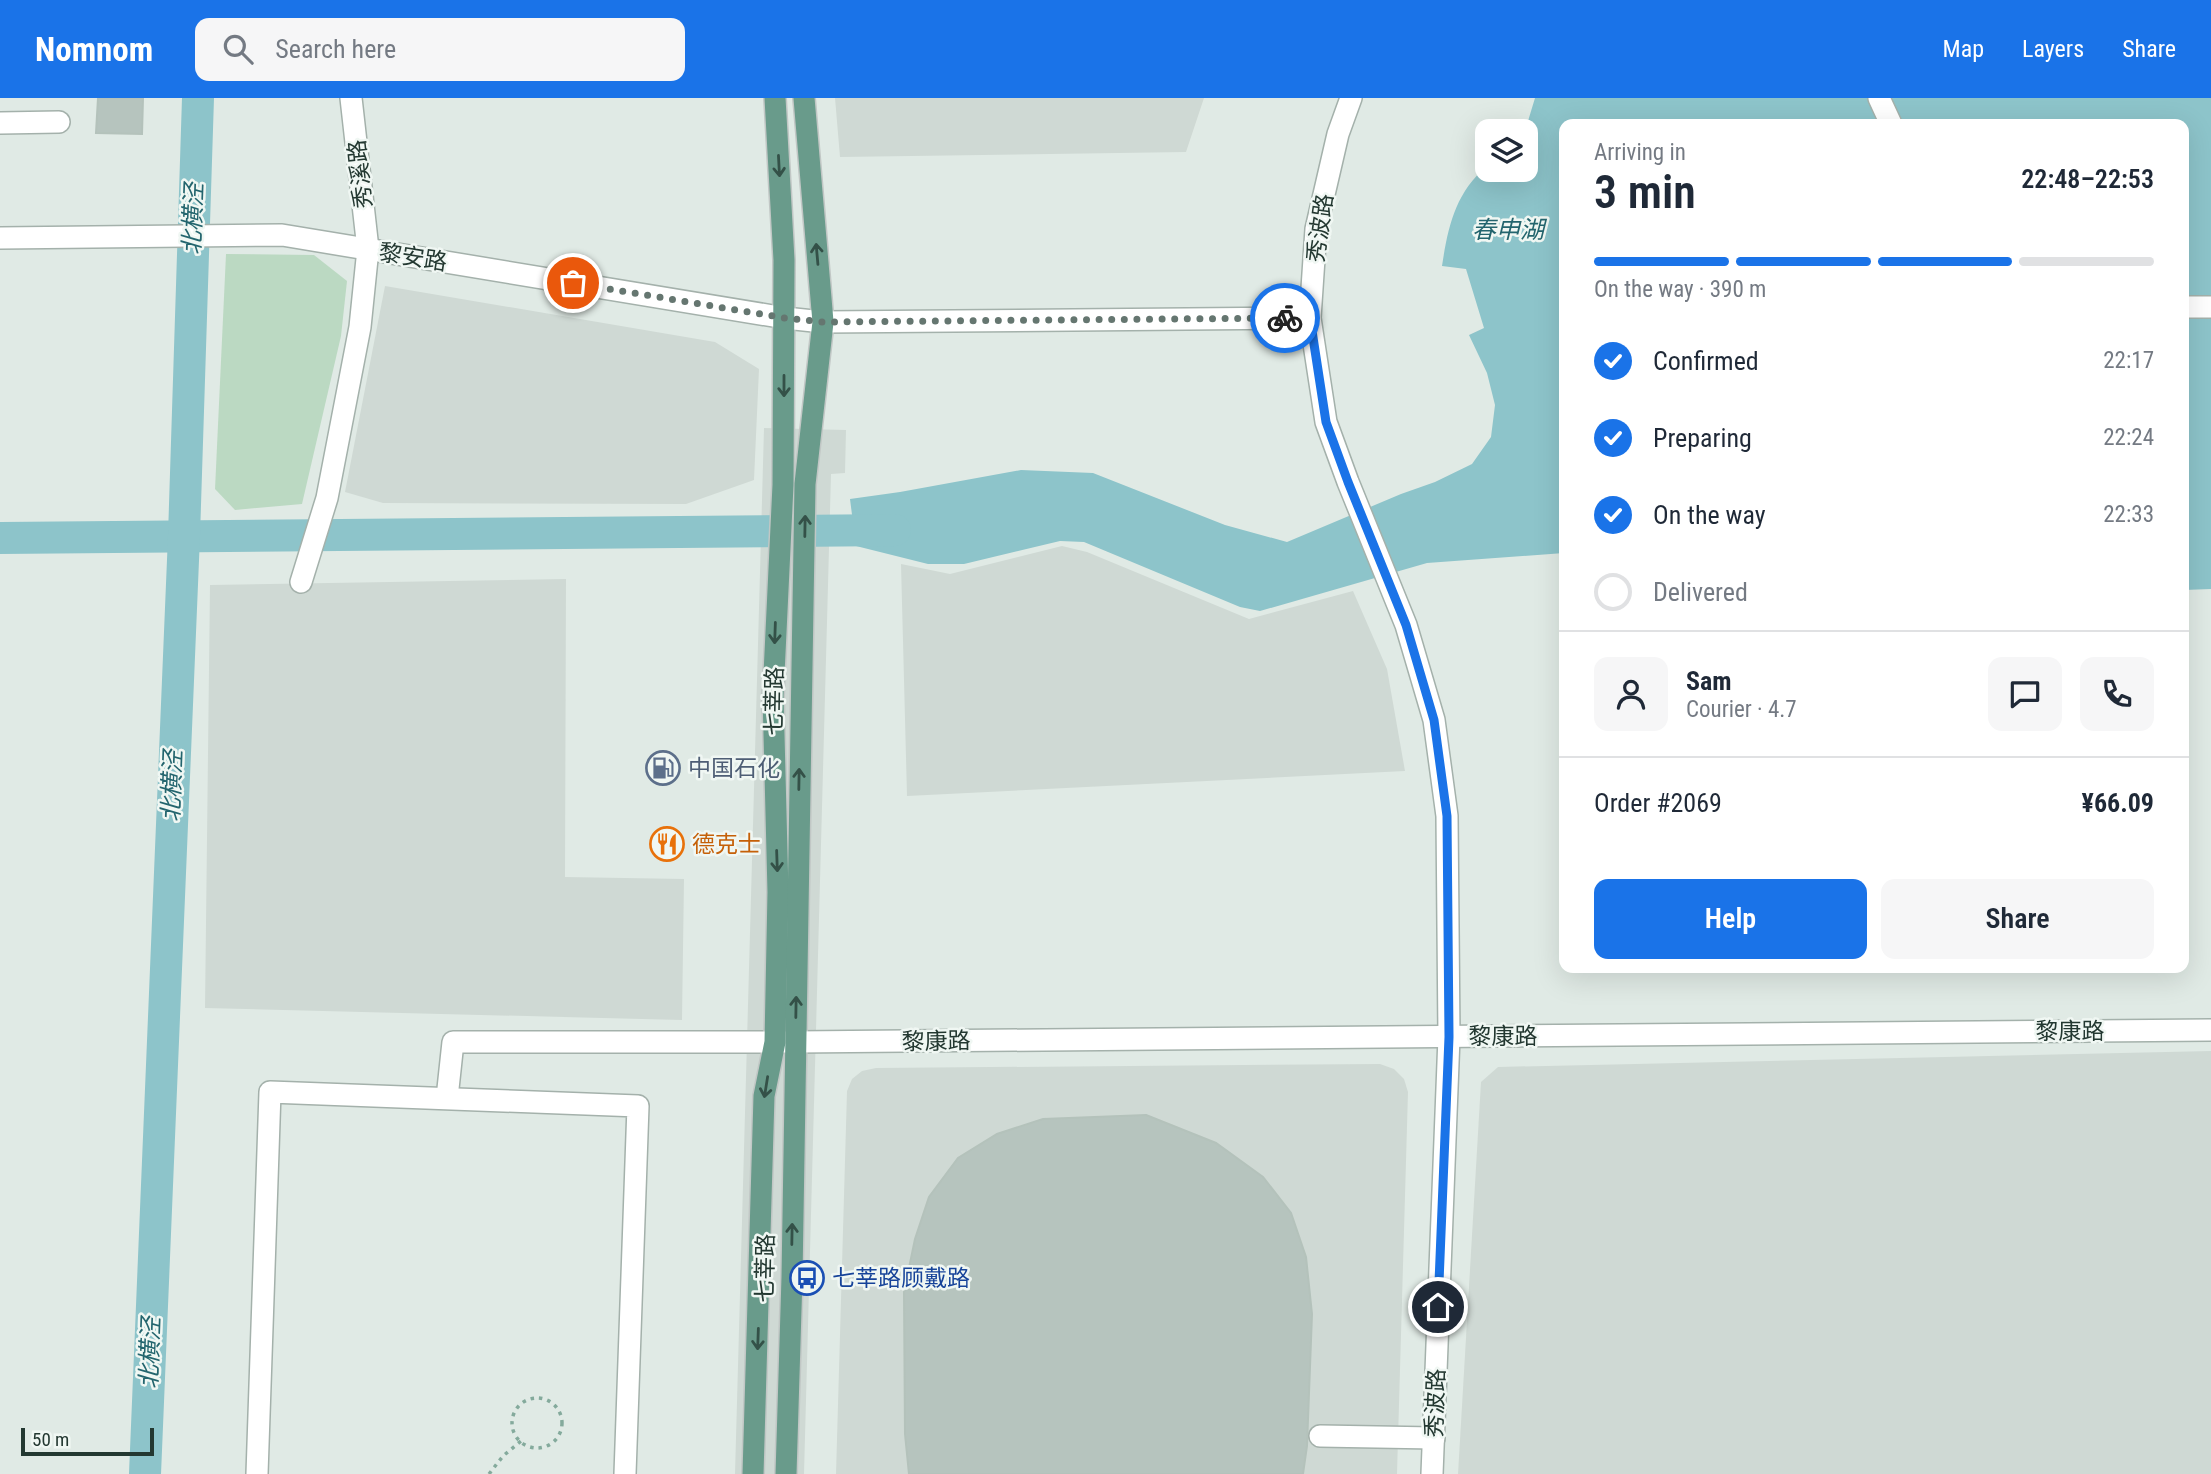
<!DOCTYPE html>
<meta charset="utf-8">
<style>
:root{--surface:#fff;--page:#f6f6f7;--text:#1f2937;--muted:#747a83;--line:#e0e1e3;--accent:#1a73e8}
body{margin:0;font-family:"Roboto Condensed","Noto Sans SC",sans-serif;background:var(--page);color:var(--text);height:100vh;display:flex;flex-direction:column;font-size:26px;white-space:nowrap}
*{box-sizing:border-box;margin:0}
p{font-size:23px;color:var(--muted)}
.icon{flex:none;width:38px;height:38px;fill:none;stroke:currentColor;stroke-width:2;stroke-linecap:round;stroke-linejoin:round}
.map{position:relative;flex:1;overflow:hidden}
.side{position:absolute;left:1559px;top:21px;width:630px;height:854px;display:flex;flex-direction:column;background:var(--surface);border-radius:14px;box-shadow:0 7px 28px #0002}
.side>*{flex:none}
.buttons{position:absolute;left:1475px;top:21px;display:grid;gap:14px}
.buttons a{display:grid;place-items:center;width:63px;height:63px;border-radius:14px;background:var(--surface);box-shadow:0 7px 28px #0002;font-size:35px}
.scale{position:absolute;left:21px;bottom:18px;width:133px;box-sizing:border-box;padding-left:7px;border:4px solid #233831;border-top:0;font-size:19px;line-height:24px;white-space:nowrap;color:#233831;-webkit-text-stroke:5px #f0f7f3;paint-order:stroke}
.pin{position:absolute;display:grid;place-items:center;width:60px;height:60px;color:#fff;margin:-30px;border:4px solid #fff;border-radius:50%;box-shadow:0 2px 7px #0007}
.courier{position:absolute;display:grid;place-items:center;width:70px;height:70px;margin:-35px;border:5px solid #1a73e8;border-radius:50%;background:#fff;color:#222;box-shadow:0 2px 9px #0007}
.head em{font-style:normal;font-weight:600}
.head div{display:flex;flex-direction:column-reverse}
.head{display:flex;align-items:center;justify-content:space-between;height:119px;padding:0 35px}
h1{font-size:46px;font-weight:600;line-height:52px}
.bar{display:grid;grid-template-columns:repeat(4,1fr);gap:10px 7px;align-content:center;height:84px;padding:0 35px}
.bar i{height:9px;border-radius:5px;background:var(--line)}
.bar .on{background:var(--accent)}
.bar p{grid-column:span 4}
.line{display:flex;align-items:center;gap:18px;padding:0 35px;border-top:2px solid var(--line)}
.line div{flex:1}
.round{display:grid;place-items:center;flex:none;width:74px;height:74px;border-radius:14px;background:var(--page)}
ol{padding:0 35px;list-style:none}
li{display:flex;align-items:center;gap:21px;height:77px}
li p{margin-inline-start:auto}
li .icon{padding:7px;border-radius:50%;background:var(--accent);color:#fff;stroke-width:4}
li:last-child{color:var(--muted)}
li i{width:38px;height:38px;border:4px solid var(--line);border-radius:50%}
.cta{display:flex;gap:14px;margin-top:auto;padding:14px 35px}
.cta a{flex:1;height:80px;border-radius:14px;background:var(--accent);color:#fff;font-size:28px;font-weight:600;line-height:80px;text-align:center}
.cta a+a{background:var(--page);color:var(--text)}
header{display:flex;align-items:center;gap:42px;box-sizing:border-box;height:98px;padding:0 35px;background:var(--accent);color:#fff}
header strong{font-size:33px}
nav{display:flex;gap:38px;margin-inline-start:auto;font-size:24px}
.search{width:490px;height:63px;background:var(--page);display:flex;align-items:center;gap:18px;box-sizing:border-box;padding:0 24px;border-radius:14px;color:var(--muted);font-size:26px}
.map>svg:first-child{display:block}
</style>
<header>
<strong>Nomnom</strong>
<div class="search"><svg class="icon" aria-label="search" viewBox="0 0 24 24"><circle cx="10" cy="10" r="6"/><path d="M15 15l6 6"/></svg>Search here</div>
<nav><a>Map</a><a>Layers</a><a>Share</a></nav>
</header>
<div class="map">
<svg width="2211" height="1376" viewBox="0 0 2211 1376">
<rect width="100%" height="100%" fill="#e0eae5"/>
<!-- built -->
<g fill="#cfd9d4">
<path d="M835,0H1204L1186,54L840,59Z"/>
<path d="M385,188L715,244L759,271L754,382L686,406L383,405L345,394Z"/>
<path d="M764,330L846,332L845,375L831,376L804,1376H735Z"/>
<path d="M1062,448L1087,454L1249,521L1353,493L1387,571L1405,673L907,698L901,466L950,476Z"/>
<path d="M566,481L565,779L684,781L682,922L205,910L210,487Z"/>
<path d="M2211,953V1376H1458L1481,984L1498,969Z"/>
<path d="M1380,966L1394,971L1404,981L1408,994L1397,1376H836L847,993L852,981L862,973L876,970Z"/>
</g>
<!-- green -->
<path fill="#bbd9c2" d="M226,156L314,157L347,183L341,238L302,406L235,412L215,391Z"/>
<!-- water -->
<path fill="#8dc4ca" d="M1535,0H2211V491L2184,492V26H1564V455L1427,465L1260,513L1240,509L1084,444L1060,443L964,466H928L856,448L850,401L900,394L1021,372L1093,375L1225,427L1287,444L1401,396L1435,384L1472,366L1491,339L1495,307L1487,275L1469,237L1484,230L1466,171L1442,168C1448,129 1455,95 1487,68L1488,72H1526L1525,33Z"/>
<g fill="none" stroke-linecap="round" stroke-linejoin="round">
<!-- river -->
<g stroke="#8dc4ca" stroke-width="32">
<path d="M0,440L895,432"/>
<path d="M145,1376L184,438L198,0"/>
</g>
</g>
<!-- building -->
<g fill="#b6c4be" stroke="#b4c2bb" stroke-width="2">
<path d="M98,0H143L142,36L96,35Z"/>
<path d="M1146,1017L1216,1045L1263,1079L1291,1115L1306,1159L1312,1216L1307,1348L1303,1376H909L905,1336L904,1194L915,1141L929,1099L958,1060L997,1036L1043,1021Z"/>
</g>
<g fill="none" stroke-linecap="round" stroke-linejoin="round">
<!-- minor casing -->
<g stroke="#a4b1ab" stroke-width="24">
<g id="minor">
<path d="M1351,0L1338,36L1316,131L1310,220L1326,324L1348,384L1406,527L1434,622L1447,718L1449,939L1432,1376"/>
<path d="M1879,0L1891,26"/>
<path d="M0,25L59,24"/>
<path d="M0,140L282,137L785,220L823,224L1310,220"/>
<path d="M2184,209H2211"/>
<path d="M301,484L327,400L360,229L368,151L351,0"/>
<path d="M447,1000L453,944H795L2211,932"/>
<path d="M1320,1338L1434,1340"/>
<path d="M257,1376L270,994L638,1008L625,1376"/>
</g>
</g>
<!-- major casing -->
<g stroke="#c1c7c5" stroke-width="24">
<g id="major">
<path d="M753,1376L764,998L775,944L778,794L773,597L783,387L784,162L775,0"/>
<path d="M786,1376L792,1179L805,386L823,224L804,0"/>
</g>
</g>
<!-- path -->
<g stroke="#84aa9c" stroke-width="3.5" stroke-dasharray="3.5 5" stroke-linecap="butt">
<circle cx="537" cy="1325" r="25"/>
<path d="M489,1376L503,1358L521,1343"/>
</g>
<!-- minor -->
<use href="#minor" stroke="#fff" stroke-width="21"/>
<!-- major -->
<use href="#major" stroke="#699b8b" stroke-width="21"/>
</g>
<!-- one-way arrows -->
<defs><path id="oneway-shaft" d="M-6 0H5M1.5-3L5.5 0L1.5 3" fill="none" stroke-width="1.6" stroke-linecap="round" stroke-linejoin="round" transform="scale(1.75)"/></defs>
<g stroke="#345148">
<use href="#oneway-shaft" transform="translate(779 68) rotate(87)"/>
<use href="#oneway-shaft" transform="translate(817 156) rotate(-95)"/>
<use href="#oneway-shaft" transform="translate(784 288) rotate(90)"/>
<use href="#oneway-shaft" transform="translate(805 428) rotate(-89)"/>
<use href="#oneway-shaft" transform="translate(775 535) rotate(92)"/>
<use href="#oneway-shaft" transform="translate(799 681) rotate(-89)"/>
<use href="#oneway-shaft" transform="translate(777 763) rotate(88)"/>
<use href="#oneway-shaft" transform="translate(796 909) rotate(-89)"/>
<use href="#oneway-shaft" transform="translate(766 989) rotate(99)"/>
<use href="#oneway-shaft" transform="translate(792 1136) rotate(-89)"/>
<use href="#oneway-shaft" transform="translate(758 1241) rotate(92)"/>
</g>
<g fill="none" stroke-linecap="round" stroke-linejoin="round">
<!-- done -->
<path stroke="#657670" stroke-width="7" stroke-dasharray="0 12.6" d="M573,185L785,220L823,224L1285,220"/>
<!-- route -->
<path stroke="#1a73e8" stroke-width="9" d="M1285,220H1310L1326,324L1348,384L1406,527L1434,622L1447,718L1449,939L1438,1209"/>
</g>
<!-- icons -->
<defs>
<g id="fuel-ring" transform="scale(1.75)"><circle r="9.5" fill="#f0f7f3" stroke="#5c6f8a" stroke-width="1.5"/><path d="M-5.5-6h7V0h2V4h1.3V-2.5L3-4.5l.8-.8L6-3V5H2.5V1h-1V6h-7ZM-4.2-4.7v3.2H.2V-4.7Z" fill="#5c6f8a"/></g>
<g id="restaurant-ring" transform="scale(1.75)"><circle r="9.5" fill="#f0f7f3" stroke="#e8710a" stroke-width="1.5"/><path d="M-5-6h1v4h1v-4h1v4h1v-4h1v5L-1.5 .5V6h-2V.5L-5-1ZM5-6V6H3V1.5H1.5Q1.5-4 5-6Z" fill="#e8710a"/></g>
<g id="bus-ring" transform="scale(1.75)"><circle r="9.5" fill="#f0f7f3" stroke="#1a4fb4" stroke-width="1.5"/><path d="M-5-6H5V4H4V6H2V4H-2V6H-4V4H-5ZM-3.5-4V0h7V-4ZM-3.5 1.2v1.5H-2V1.2ZM2 1.2v1.5H3.5V1.2Z" fill="#1a4fb4"/></g>
</defs>
<g fill-rule="evenodd">
<use href="#fuel-ring" x="663" y="670"/>
<use href="#restaurant-ring" x="667" y="746"/>
<use href="#bus-ring" x="807" y="1180"/>
</g>
<g text-anchor="middle" stroke-width="5" stroke-linejoin="round" paint-order="stroke">
<!-- street labels -->
<g font-size="23" fill="#233831" stroke="#f0f7f3">
<text transform="translate(360 76) rotate(-96)" y="8">秀溪路</text>
<text transform="translate(1320 130) rotate(-82)" y="8">秀波路</text>
<text transform="translate(413 159) rotate(9)" y="8">黎安路</text>
<text transform="translate(774 603) rotate(-89)" y="8">七莘路</text>
<text x="2070" y="941">黎康路</text>
<text x="1503" y="946">黎康路</text>
<text transform="translate(936 943) rotate(-1)" y="8">黎康路</text>
<text transform="translate(765 1170) rotate(-89)" y="8">七莘路</text>
<text transform="translate(1435 1305) rotate(-88)" y="8">秀波路</text>
</g>
<!-- service labels -->
<g font-size="23" fill="#4e5e75" stroke="#f0f7f3" text-anchor="start">
<text x="688" y="678">中国石化</text>
</g>
<!-- food labels -->
<g font-size="23" fill="#c56008" stroke="#f0f7f3" text-anchor="start">
<text x="692" y="754">德克士</text>
</g>
<!-- transit labels -->
<g font-size="23" fill="#164399" stroke="#f0f7f3" text-anchor="start">
<text x="832" y="1188">七莘路顾戴路</text>
</g>
<!-- water labels -->
<g font-size="24" font-style="italic" fill="#23656e" stroke="#f0f7f3">
<text transform="translate(193 121) rotate(-88)" y="8">北横泾</text>
<text x="1508" y="140">春申湖</text>
<text transform="translate(172 688) rotate(-88)" y="8">北横泾</text>
<text transform="translate(150 1255) rotate(-88)" y="8">北横泾</text>
</g>
</g>
</svg>
<div class="buttons">
<a><svg class="icon" aria-label="layers" viewBox="0 0 24 24"><path d="M12 4l9 5-9 5-9-5zM3 14l9 5 9-5"/></svg></a>
</div>
<div class="scale">50 m</div>
<div class="pin" style="left:573px;top:185px;background:#ea580c"><svg class="icon" aria-label="bag" viewBox="0 0 24 24"><path d="M5 8h14l-1 12H6zM9 8a3 3 0 0 1 6 0"/></svg></div>
<div class="pin" style="left:1438px;top:1209px;background:#1f2937"><svg class="icon" aria-label="home" viewBox="0 0 24 24"><path d="M3 11l9-7 9 7M6 9v11h12V9"/></svg></div>
<div class="courier" style="left:1285px;top:220px"><svg class="icon" aria-label="bike" viewBox="0 0 24 24"><circle cx="6" cy="16" r="4"/><circle cx="18" cy="16" r="4"/><path d="M6 16l4-8h5l3 8M10 8l3 8H6M13 5h3"/></svg></div>
<section class="side">
<div class="head"><div><h1>3 min</h1><p>Arriving in</p></div><em>22:48–22:53</em></div>
<div class="bar"><i class="on"></i><i class="on"></i><i class="on"></i><i></i><p>On the way · 390 m</p></div>
<ol>
<li><svg class="icon" aria-label="check" viewBox="0 0 24 24"><path d="M5 12l5 5 9-10"/></svg>Confirmed<p>22:17</p></li>
<li><svg class="icon" aria-label="check" viewBox="0 0 24 24"><path d="M5 12l5 5 9-10"/></svg>Preparing<p>22:24</p></li>
<li><svg class="icon" aria-label="check" viewBox="0 0 24 24"><path d="M5 12l5 5 9-10"/></svg>On the way<p>22:33</p></li>
<li><i></i>Delivered</li>
</ol>
<div class="line" style="height:126px"><a class="round"><svg class="icon" aria-label="person" viewBox="0 0 24 24"><circle cx="12" cy="8" r="4"/><path d="M4 21q1-7 8-7t8 7"/></svg></a><div><b>Sam</b><p>Courier · 4.7</p></div><a class="round"><svg class="icon" aria-label="chat" viewBox="0 0 24 24"><path d="M4 5h16v11H9l-5 4z"/></svg></a><a class="round"><svg class="icon" aria-label="phone" viewBox="0 0 24 24"><path d="M5 4h4l2 5-3 2q2 4 5 5l2-3 5 2v4C11 20 4 13 5 4z"/></svg></a></div>
<div class="line" style="height:91px"><div>Order #2069</div><b>¥66.09</b></div>
<div class="cta"><a>Help</a><a>Share</a></div>
</section>
</div>
